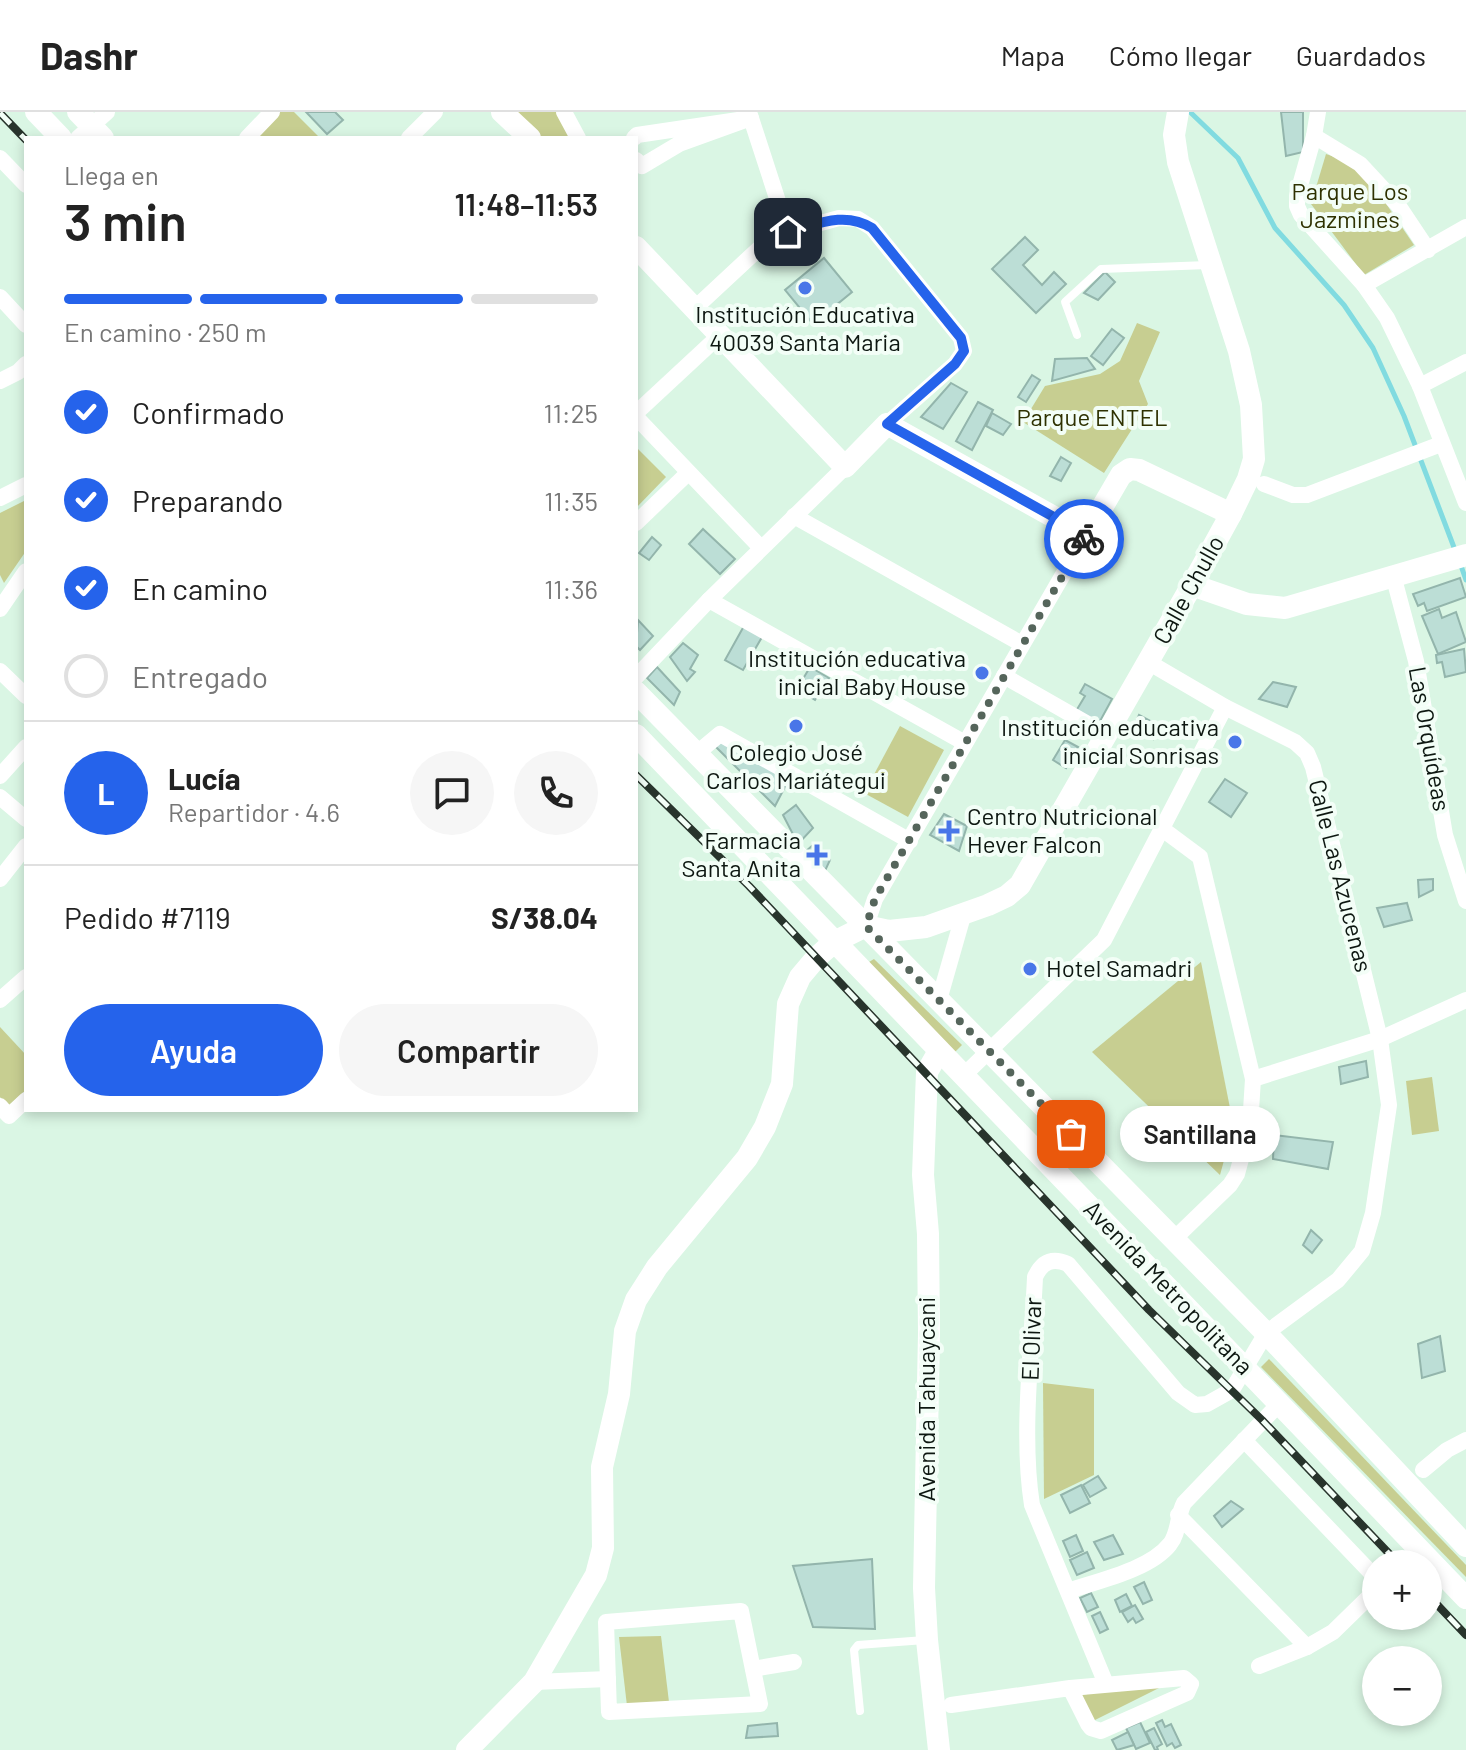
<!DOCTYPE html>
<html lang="es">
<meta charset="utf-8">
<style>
:root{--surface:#fff;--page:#f6f6f6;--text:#222;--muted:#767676;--line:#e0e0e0;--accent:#2563eb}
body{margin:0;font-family:Barlow,sans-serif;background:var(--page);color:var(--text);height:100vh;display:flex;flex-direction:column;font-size:30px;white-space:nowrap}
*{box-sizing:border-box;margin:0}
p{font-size:26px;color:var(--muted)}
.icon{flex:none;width:44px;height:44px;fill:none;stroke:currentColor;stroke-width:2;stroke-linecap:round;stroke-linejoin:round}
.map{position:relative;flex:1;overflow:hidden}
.sheet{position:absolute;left:24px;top:24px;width:614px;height:976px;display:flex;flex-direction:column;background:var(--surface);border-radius:0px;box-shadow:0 4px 12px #0003}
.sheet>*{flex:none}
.buttons{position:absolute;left:1362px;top:1438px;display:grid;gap:16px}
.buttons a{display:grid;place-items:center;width:80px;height:80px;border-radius:50%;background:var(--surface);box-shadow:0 4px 12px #0003;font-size:40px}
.pin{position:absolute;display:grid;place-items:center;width:68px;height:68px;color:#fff;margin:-34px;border-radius:16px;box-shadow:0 4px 12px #0006}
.courier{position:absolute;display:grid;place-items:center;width:80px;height:80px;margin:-40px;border:6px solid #2563eb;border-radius:50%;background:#fff;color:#222;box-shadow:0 2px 10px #0007}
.bubble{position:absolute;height:56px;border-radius:28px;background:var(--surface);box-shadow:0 4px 12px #0003;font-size:26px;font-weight:600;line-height:56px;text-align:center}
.headline em{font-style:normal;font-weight:600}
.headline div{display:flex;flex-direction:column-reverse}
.headline{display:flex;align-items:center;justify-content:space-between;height:136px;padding:0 40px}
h1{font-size:52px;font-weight:600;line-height:60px}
.bar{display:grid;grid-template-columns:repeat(4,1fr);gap:12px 8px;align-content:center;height:96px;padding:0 40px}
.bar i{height:10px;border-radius:6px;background:var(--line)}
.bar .active{background:var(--accent)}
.bar p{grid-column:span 4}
.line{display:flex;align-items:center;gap:20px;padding:0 40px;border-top:2px solid var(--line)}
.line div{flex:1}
.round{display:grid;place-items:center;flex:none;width:84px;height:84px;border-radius:42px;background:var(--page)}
ol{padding:0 40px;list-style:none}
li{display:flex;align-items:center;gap:24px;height:88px}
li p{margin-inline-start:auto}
li .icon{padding:8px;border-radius:50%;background:var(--accent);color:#fff;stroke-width:4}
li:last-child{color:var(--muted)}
li i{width:44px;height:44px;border:4px solid var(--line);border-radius:50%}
.cta{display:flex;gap:16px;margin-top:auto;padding:16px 40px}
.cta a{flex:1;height:92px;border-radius:48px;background:var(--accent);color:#fff;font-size:32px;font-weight:600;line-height:92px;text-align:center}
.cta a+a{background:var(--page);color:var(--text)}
header{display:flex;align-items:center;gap:48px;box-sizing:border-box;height:112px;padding:0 40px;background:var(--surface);border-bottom:2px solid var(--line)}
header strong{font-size:38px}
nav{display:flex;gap:44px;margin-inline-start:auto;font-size:28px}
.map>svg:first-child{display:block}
</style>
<header>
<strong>Dashr</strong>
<nav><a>Mapa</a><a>Cómo llegar</a><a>Guardados</a></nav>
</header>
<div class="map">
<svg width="1466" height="1638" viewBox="0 0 1466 1638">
<rect width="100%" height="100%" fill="#daf6e4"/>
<!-- green -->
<g fill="#c7ce91">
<path d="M280,0H294L320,26H254Z"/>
<path d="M511,0H559L575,26H537Z"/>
<path d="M1326,42L1346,49L1368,65L1414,133L1364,163L1311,92Z"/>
<path d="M1137,211L1160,220L1139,269L1148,292L1104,361L1023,310L1045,274L1100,262L1120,249Z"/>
<path d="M636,335L666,365L636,396Z"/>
<path d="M26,388V439L4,471L0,463V401Z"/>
<path d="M900,614L944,638L908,705L864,681Z"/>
<path d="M874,847L962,933L955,940L864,853Z"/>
<path d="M1201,850L1231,1001L1229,1030L1220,1063L1092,940Z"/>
<path d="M0,915L26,943V978L8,994L0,985Z"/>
<path d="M1432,965L1439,1019L1412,1023L1406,969Z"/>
<path d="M1269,1247L1466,1453V1465L1261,1255Z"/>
<path d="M1043,1271L1094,1277V1363L1044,1387Z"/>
<path d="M661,1524L669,1590L627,1594L619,1525Z"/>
<path d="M1173,1569L1093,1609L1081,1583Z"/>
</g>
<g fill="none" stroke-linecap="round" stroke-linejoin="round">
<!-- stream -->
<g stroke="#81dbe0" stroke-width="5">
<path d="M1190,0L1238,46L1275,116L1344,193L1373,236L1404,304L1455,438"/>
<path d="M1460,451L1466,468"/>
</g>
</g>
<!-- building -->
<g fill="#bcded6" stroke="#93b5ac" stroke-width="2">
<path d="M306,0H335L343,8L327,22Z"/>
<path d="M1281,0H1303V40L1286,44Z"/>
<path d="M1025,125L1038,138L1023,153L1042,173L1054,160L1066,172L1036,201L992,157Z"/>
<path d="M824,146L852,180L813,212L785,178Z"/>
<path d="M1105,160L1115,170L1098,188L1084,181Z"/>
<path d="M1112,217L1124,226L1103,253L1091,244Z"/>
<path d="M1087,246L1095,257L1052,269L1055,247Z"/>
<path d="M1032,263L1040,268L1026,290L1018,285Z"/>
<path d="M951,271L967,280L943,317L921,305Z"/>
<path d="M978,290L993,298L972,338L956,329Z"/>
<path d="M992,301L1011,312L1003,323L986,314Z"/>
<path d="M1061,345L1071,351L1061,369L1050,364Z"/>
<path d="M703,417L735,447L720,462L689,432Z"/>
<path d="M652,425L661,433L649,448L639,441Z"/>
<path d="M1460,466L1466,485L1427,499L1424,491L1418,494L1413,482Z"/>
<path d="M1439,497L1442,506L1456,500L1466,530L1438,542L1422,504Z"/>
<path d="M638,508L653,524L640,538L636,534Z"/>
<path d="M744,514L762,525L743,558L725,548Z"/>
<path d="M683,531L698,543L690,557L695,560L687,569L670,545Z"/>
<path d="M1464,537L1466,560L1445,565L1442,550L1437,551L1436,543Z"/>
<path d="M657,555L680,580L674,593L647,566Z"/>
<path d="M810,555L829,566L815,588L797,577Z"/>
<path d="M1273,570L1296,575L1287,595L1259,587Z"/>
<path d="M1085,572L1112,587L1099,611L1076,599L1085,584L1080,581Z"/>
<path d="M1139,603L1156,612L1153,627L1133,616Z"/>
<path d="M721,625L788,669L775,694L715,634Z"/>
<path d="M1065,628L1078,635L1066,656L1053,648Z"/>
<path d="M1225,667L1247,681L1231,705L1209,690Z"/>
<path d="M796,693L813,716L798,732L783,703Z"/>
<path d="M944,702L967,714L959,739L930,723Z"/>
<path d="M814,732L830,748L824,761L806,739Z"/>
<path d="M1433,767V778L1419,785L1418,768Z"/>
<path d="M1407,791L1412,808L1384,815L1377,796Z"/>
<path d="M1366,949L1368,965L1341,972L1339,955Z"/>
<path d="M1274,1023L1333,1030L1328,1057L1273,1047Z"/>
<path d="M1311,1118L1322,1128L1312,1141L1303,1133Z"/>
<path d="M1440,1224L1445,1259L1422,1266L1418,1232Z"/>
<path d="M1098,1364L1106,1376L1090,1385L1083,1373Z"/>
<path d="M1081,1373L1090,1391L1070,1401L1061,1383Z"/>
<path d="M1231,1389L1243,1397L1222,1415L1214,1404Z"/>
<path d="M1076,1423L1083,1439L1070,1445L1063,1429Z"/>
<path d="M1113,1423L1123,1442L1104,1448L1094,1430Z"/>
<path d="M1087,1440L1094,1456L1077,1463L1070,1448Z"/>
<path d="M872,1447L875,1517L813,1515L793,1454Z"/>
<path d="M1144,1470L1152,1488L1143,1492L1134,1475Z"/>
<path d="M1091,1481L1098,1495L1087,1500L1080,1486Z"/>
<path d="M1126,1482L1132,1494L1120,1500L1115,1488Z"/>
<path d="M1135,1493L1143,1507L1136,1511L1133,1506L1128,1510L1122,1500Z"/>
<path d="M1100,1500L1108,1517L1100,1521L1092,1504Z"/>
<path d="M1162,1608L1165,1615L1171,1612L1181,1633L1175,1636L1172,1631L1167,1634L1156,1611Z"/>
<path d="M1140,1610L1150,1631L1136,1637L1126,1616Z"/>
<path d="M777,1611L778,1624L746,1626L748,1614Z"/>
<path d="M1154,1616L1162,1632L1157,1635L1158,1638H1155L1146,1620Z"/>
<path d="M1128,1620L1134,1633L1117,1638L1112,1628Z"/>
</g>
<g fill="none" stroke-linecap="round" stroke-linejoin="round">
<!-- lane -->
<g stroke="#fff" stroke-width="8">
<path d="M1077,223L1065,190L1101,157L1208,153"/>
<path d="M860,1599L854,1538L858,1533L925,1528"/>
</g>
<!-- street -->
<g stroke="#fff" stroke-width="16">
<path d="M564,0L578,26"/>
<path d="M749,0L788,120"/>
<path d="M1318,0L1314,24L1297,84V94L1301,103L1364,173L1387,206L1420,274L1466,391"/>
<path d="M1314,24L1360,52L1398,93L1428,138"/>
<path d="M78,26L107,0"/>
<path d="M247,26L272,0"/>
<path d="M409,26L435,0"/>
<path d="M634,26L637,23L751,6L679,32L642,54L636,48"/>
<path d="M0,46L26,73"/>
<path d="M1364,173L1466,115"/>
<path d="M0,185L26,213"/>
<path d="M694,197L765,131L788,120L839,106L858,107L872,116L961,226L964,239L955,252L887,312"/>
<path d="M0,269L18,260L26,252"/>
<path d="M1420,274L1466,250"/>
<path d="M636,301L720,223"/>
<path d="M636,305L761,436"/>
<path d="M1264,372L1293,383H1307L1441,332"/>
<path d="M0,386L26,373"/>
<path d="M794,404L1022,532"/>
<path d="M636,411L688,361"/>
<path d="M1393,463L1416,549L1445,723L1466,789"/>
<path d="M709,488L965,631"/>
<path d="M0,497L26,459"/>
<path d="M0,559L26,584"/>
<path d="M1004,564L1107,623"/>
<path d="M636,565L709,488L845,355"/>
<path d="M696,642L720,622L910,729"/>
<path d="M0,664L26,635"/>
<path d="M0,685L26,707"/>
<path d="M1161,716L1200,745L1253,967L1250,1014L1237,1062L1230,1073L1174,1127"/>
<path d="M0,767L26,734"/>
<path d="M866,814L875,787L1086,423"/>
<path d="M0,888L26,865"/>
<path d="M939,888L963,804"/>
<path d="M963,964L1104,828L1225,595"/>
<path d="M1253,967L1380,927L1466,888"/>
<path d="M0,994L9,1004L26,988"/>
<path d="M1244,1328L1376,1466"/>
<path d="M1423,1358L1447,1338L1466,1328"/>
<path d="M1178,1403L1307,1535"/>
<path d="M1068,1479C1097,1469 1150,1458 1170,1432C1179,1421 1177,1404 1184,1391L1279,1292"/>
<path d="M741,1499L760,1592L609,1600L606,1510Z"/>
<path d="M1259,1554L1307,1535L1333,1520L1376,1478"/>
<path d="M753,1557L794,1550"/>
<path d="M534,1570L608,1567"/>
<path d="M1106,1572L1032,1393C1021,1324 1032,1236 1035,1165C1042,1150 1052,1145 1068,1152L1178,1281L1195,1293L1207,1292L1232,1278L1266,1221L1338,1168L1362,1139L1373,1101L1389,993L1380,927L1313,655L1307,641L1295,630L1225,595L1148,550"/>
<path d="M951,1593L1070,1576L1184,1566L1191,1572L1187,1581L1101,1619L1091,1616L1088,1612L1070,1576"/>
</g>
<!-- secondary -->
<g stroke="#fff" stroke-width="22">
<path d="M36,0L61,26"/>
<path d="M78,0L103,26"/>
<path d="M502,0L530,26"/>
<path d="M636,135L845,355L887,312L1086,423L1121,363L1130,357L1139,358L1231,402"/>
<path d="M1192,473L1247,492L1285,496L1466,443"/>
<path d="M636,580L1266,1221L1466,1434"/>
<path d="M636,623L1466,1486"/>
<path d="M939,939L927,960L923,1063L928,1122L929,1221L924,1476L927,1528L939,1638"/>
<path d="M467,1638L534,1570L596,1463L603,1436L602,1355L619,1282L625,1219L636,1188L657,1155L747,1046L765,1015L782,972L788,892L800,865L816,846L834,830L866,814L889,819L926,815L988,793L1007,784L1020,773L1192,473L1231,402L1248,367L1254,347L1251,293L1239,239L1178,50L1174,23L1178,0"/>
</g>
<!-- rail casing -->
<g stroke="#28342c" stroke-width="8">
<g id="rail">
<path d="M0,1L26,28"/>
<path d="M636,663L749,774L1149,1198L1262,1308L1399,1452"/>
<path d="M1428,1483L1466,1523"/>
</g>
</g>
<!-- rail -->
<use href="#rail" stroke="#f3fef7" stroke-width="5" stroke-dasharray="15" stroke-linecap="butt"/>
</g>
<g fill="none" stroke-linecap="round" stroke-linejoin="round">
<!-- done -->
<path stroke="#55655b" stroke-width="8" stroke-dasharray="0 14.4" d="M1071,1022L866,814L875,787L1084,427"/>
<!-- route -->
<path stroke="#2563eb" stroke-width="10" d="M788,120C818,112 845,99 872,116L961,226L964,239L955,252L887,312L1086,423L1084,427"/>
</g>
<!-- markers -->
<g fill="#4976e8" stroke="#f3fef7" stroke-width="3">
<circle cx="805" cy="176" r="8"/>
<circle cx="982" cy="561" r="8"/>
<circle cx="796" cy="614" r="8"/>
<circle cx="1235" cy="630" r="8"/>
<path d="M945 707h8v8h8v8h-8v8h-8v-8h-8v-8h8z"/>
<path d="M813 731h8v8h8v8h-8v8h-8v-8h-8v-8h8z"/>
<circle cx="1030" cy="857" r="8"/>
</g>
<g text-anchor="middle" stroke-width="8" stroke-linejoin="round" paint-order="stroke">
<!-- park labels -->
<g font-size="24" fill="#2e3100" stroke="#f3fef7">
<text x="1350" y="88">Parque Los<tspan x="1350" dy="28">Jazmines</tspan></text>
<text x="1092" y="314">Parque ENTEL</text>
</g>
<!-- poi labels -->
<g font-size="24" fill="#0d1711" stroke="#f3fef7" text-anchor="end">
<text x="805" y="211" text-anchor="middle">Institución Educativa<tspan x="805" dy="28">40039 Santa Maria</tspan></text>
<text x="966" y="555">Institución educativa<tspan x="966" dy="28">inicial Baby House</tspan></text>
<text x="1219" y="624">Institución educativa<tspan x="1219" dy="28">inicial Sonrisas</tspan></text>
<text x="796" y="649" text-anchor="middle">Colegio José<tspan x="796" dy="28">Carlos Mariátegui</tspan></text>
<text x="967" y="713" text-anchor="start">Centro Nutricional<tspan x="967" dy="28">Hever Falcon</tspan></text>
<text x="801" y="737">Farmacia<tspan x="801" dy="28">Santa Anita</tspan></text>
<text x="1046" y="865" text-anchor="start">Hotel Samadri</text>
</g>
<!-- street labels -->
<g font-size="24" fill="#0d1711" stroke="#f3fef7">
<text transform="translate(1189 478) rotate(-61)" y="8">Calle Chullo</text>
<text transform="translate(1429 627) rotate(80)" y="8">Las Orquídeas</text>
<text transform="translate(1340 764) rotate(76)" y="8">Calle Las Azucenas</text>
<text transform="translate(1168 1176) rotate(46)" y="8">Avenida Metropolitana</text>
<text transform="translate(1032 1227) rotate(-88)" y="8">El Olivar</text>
<text transform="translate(927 1287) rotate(-90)" y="8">Avenida Tahuaycani</text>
</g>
</g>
</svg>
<div class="buttons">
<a>+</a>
<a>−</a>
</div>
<div class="pin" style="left:1071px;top:1022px;background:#ea580c"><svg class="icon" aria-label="bag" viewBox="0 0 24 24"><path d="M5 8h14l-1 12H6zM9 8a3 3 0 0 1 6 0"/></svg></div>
<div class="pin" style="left:788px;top:120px;background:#1f2937"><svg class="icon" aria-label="home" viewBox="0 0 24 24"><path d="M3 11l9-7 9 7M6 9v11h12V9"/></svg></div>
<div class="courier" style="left:1084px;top:427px"><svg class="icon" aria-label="bike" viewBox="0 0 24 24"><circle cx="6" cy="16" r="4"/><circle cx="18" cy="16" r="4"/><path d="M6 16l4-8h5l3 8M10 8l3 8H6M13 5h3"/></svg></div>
<div class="bubble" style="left:1120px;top:994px;width:160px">Santillana</div>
<section class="sheet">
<div class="headline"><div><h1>3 min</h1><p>Llega en</p></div><em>11:48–11:53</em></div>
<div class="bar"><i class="active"></i><i class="active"></i><i class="active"></i><i></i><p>En camino · 250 m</p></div>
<ol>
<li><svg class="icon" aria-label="check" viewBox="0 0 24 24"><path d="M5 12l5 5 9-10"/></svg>Confirmado<p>11:25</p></li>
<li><svg class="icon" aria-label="check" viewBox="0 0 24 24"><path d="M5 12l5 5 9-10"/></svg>Preparando<p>11:35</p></li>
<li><svg class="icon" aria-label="check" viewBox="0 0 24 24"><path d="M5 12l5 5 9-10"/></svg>En camino<p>11:36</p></li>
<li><i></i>Entregado</li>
</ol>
<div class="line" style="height:144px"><b class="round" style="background:var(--accent);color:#fff">L</b><div><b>Lucía</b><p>Repartidor · 4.6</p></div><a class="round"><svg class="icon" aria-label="chat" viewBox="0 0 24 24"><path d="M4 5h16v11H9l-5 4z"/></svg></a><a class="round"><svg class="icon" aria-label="phone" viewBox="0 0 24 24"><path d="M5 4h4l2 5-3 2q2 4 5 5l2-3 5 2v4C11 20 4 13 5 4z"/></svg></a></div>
<div class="line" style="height:104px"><div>Pedido #7119</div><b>S/38.04</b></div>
<div class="cta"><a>Ayuda</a><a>Compartir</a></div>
</section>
</div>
